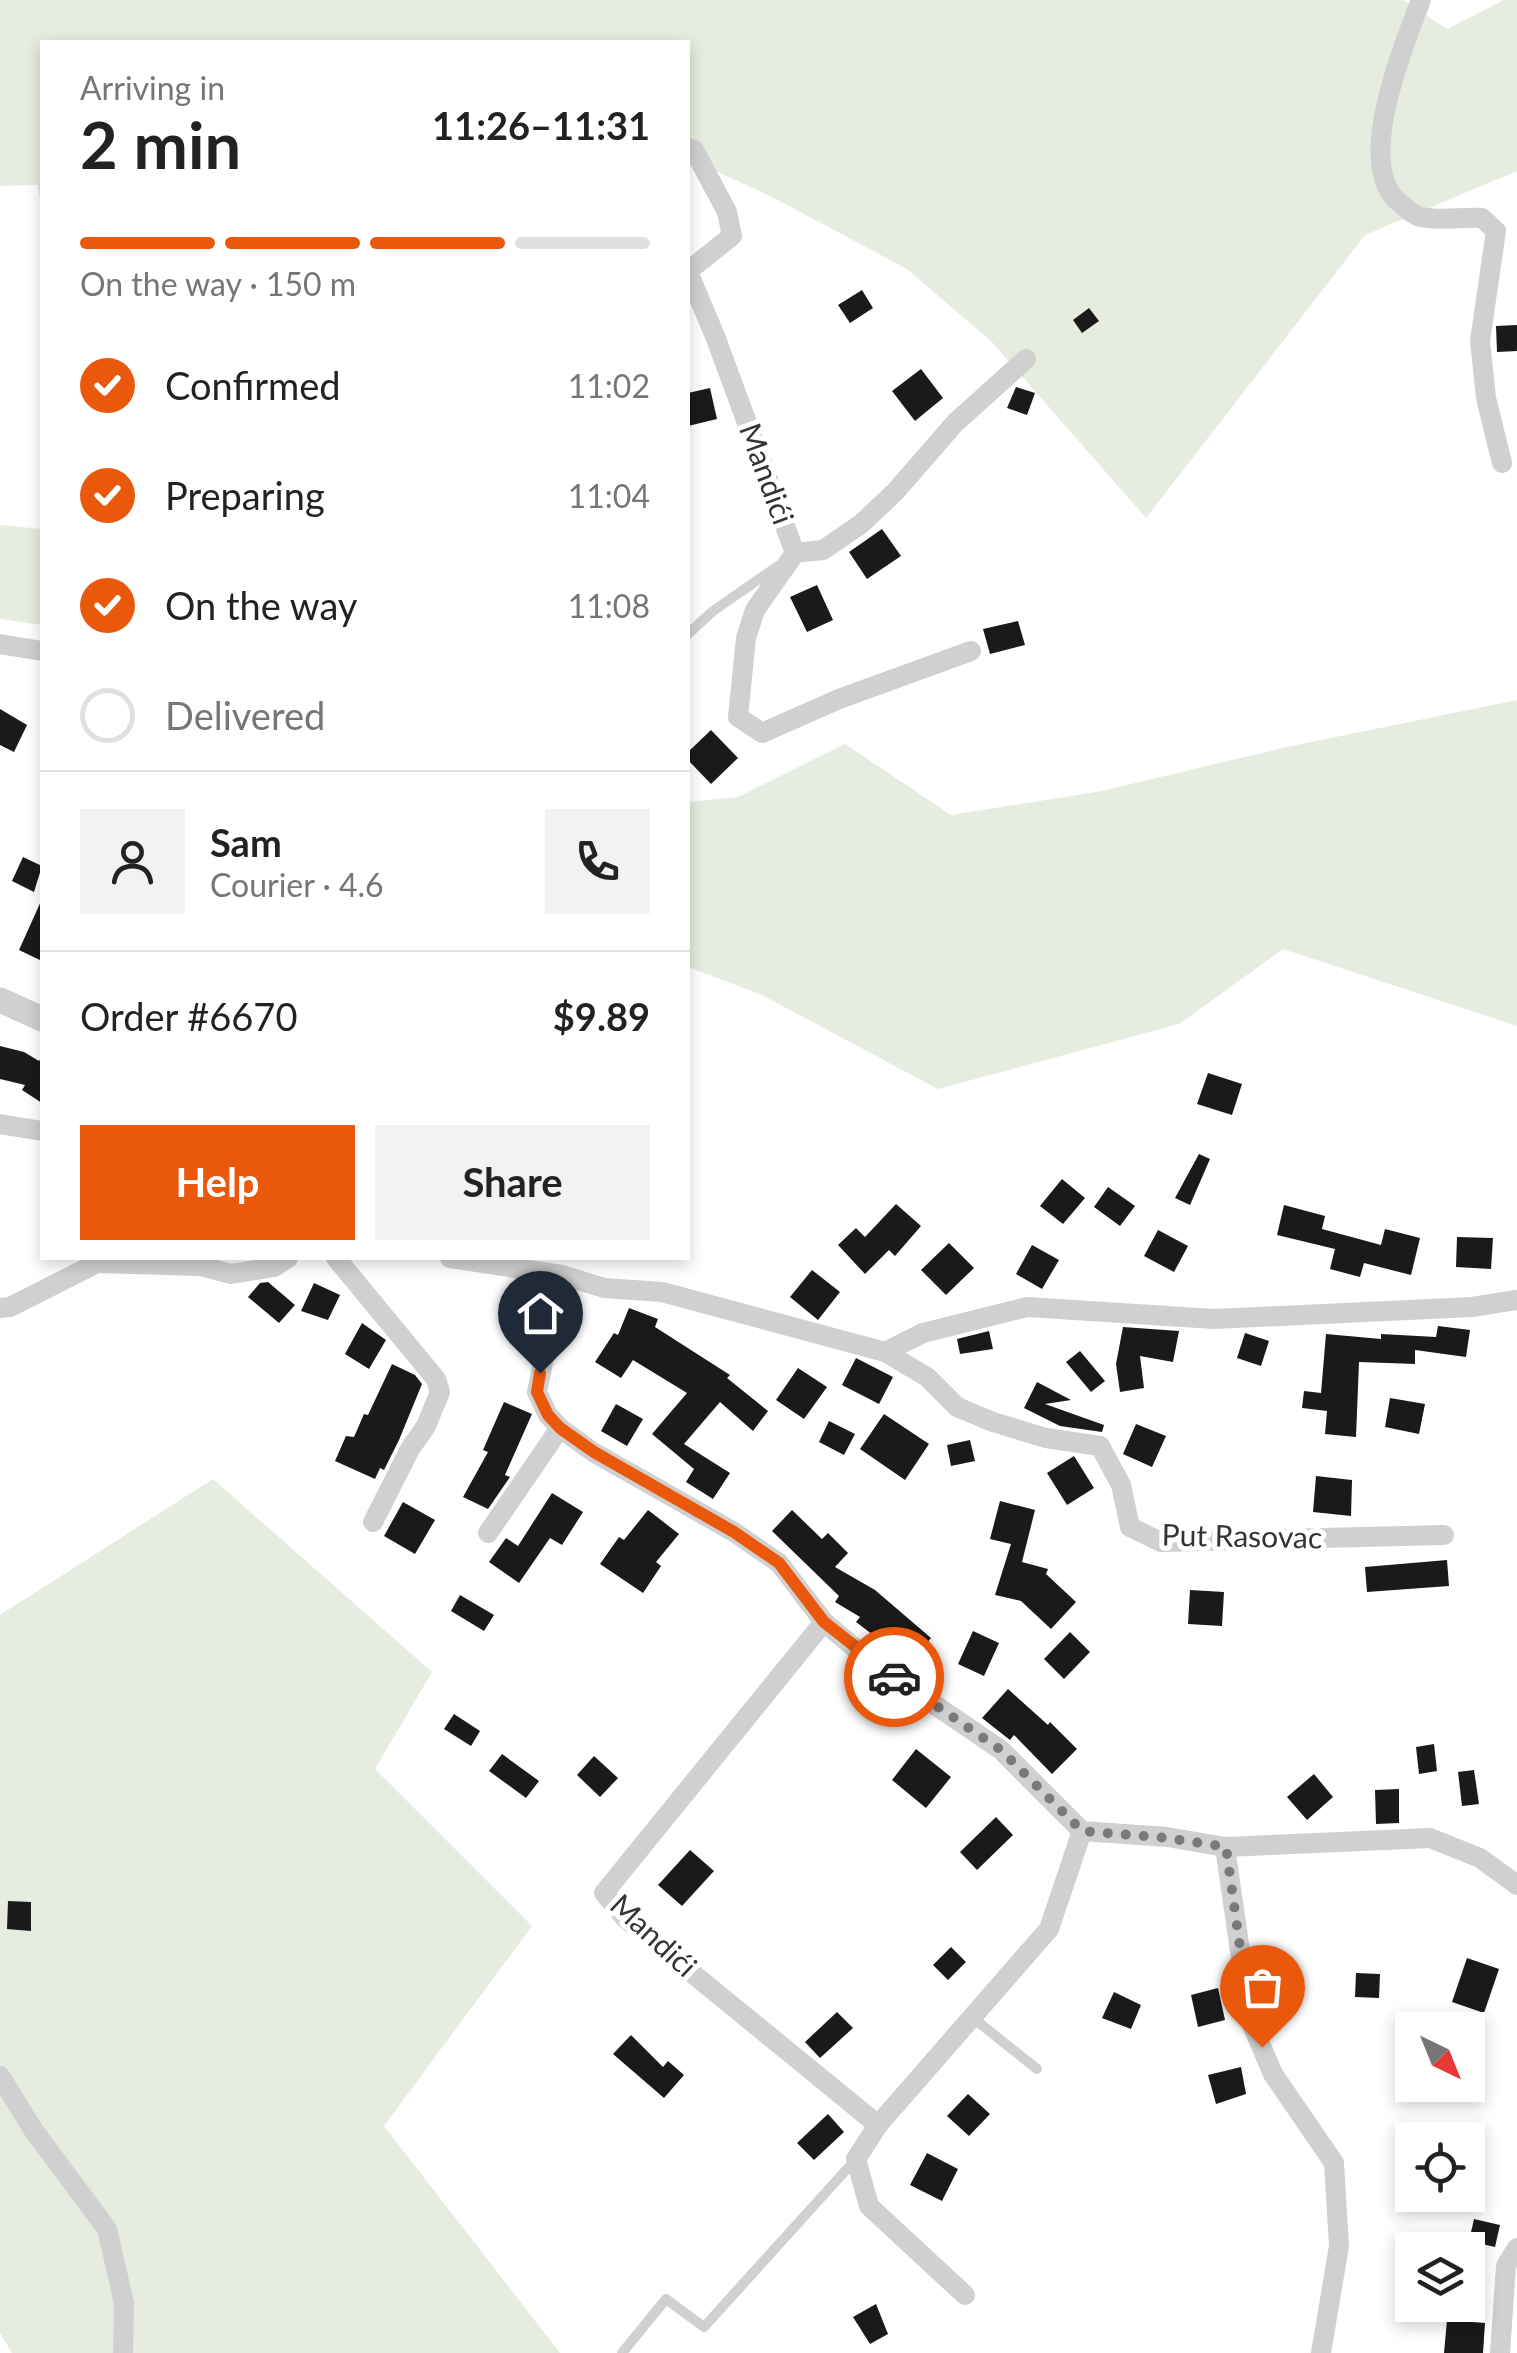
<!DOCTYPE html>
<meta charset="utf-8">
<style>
:root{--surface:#fff;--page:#f2f2f2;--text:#222;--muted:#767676;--line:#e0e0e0;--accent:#ea580c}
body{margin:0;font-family:Lato,sans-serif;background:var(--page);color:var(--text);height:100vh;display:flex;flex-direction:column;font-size:38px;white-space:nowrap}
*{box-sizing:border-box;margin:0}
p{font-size:32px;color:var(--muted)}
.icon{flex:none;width:55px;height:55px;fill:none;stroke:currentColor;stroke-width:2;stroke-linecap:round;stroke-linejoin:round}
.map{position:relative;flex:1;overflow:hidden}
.panel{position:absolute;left:40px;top:40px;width:650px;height:1220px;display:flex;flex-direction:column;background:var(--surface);border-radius:0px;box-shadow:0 5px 15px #0003}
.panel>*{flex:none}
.needle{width:65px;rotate:137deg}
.buttons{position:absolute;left:1395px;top:2012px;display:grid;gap:20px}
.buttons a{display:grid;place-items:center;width:90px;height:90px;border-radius:0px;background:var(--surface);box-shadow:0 5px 15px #0003;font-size:50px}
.pin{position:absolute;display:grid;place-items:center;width:85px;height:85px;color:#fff;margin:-102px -42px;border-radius:50% 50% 50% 0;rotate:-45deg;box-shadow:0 0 10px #0007}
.pin .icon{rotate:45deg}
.courier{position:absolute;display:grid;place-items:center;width:100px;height:100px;margin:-50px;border:8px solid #ea580c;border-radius:50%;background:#fff;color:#222;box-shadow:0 2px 12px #0007}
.head em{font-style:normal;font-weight:700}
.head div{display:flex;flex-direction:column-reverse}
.head{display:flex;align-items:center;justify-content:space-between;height:170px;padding:0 40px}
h1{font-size:65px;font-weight:700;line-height:75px}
.bar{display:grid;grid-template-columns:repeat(4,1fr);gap:15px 10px;align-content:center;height:120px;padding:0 40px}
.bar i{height:12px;border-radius:8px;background:var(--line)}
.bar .active{background:var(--accent)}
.bar p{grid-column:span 4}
.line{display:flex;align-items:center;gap:25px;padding:0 40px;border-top:2px solid var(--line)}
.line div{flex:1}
.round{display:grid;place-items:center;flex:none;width:105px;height:105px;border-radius:0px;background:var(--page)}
ol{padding:0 40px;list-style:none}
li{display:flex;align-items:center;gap:30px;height:110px}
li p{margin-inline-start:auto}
li .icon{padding:10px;border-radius:50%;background:var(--accent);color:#fff;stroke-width:4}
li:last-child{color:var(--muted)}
li i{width:55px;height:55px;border:5px solid var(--line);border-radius:50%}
.action{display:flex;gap:20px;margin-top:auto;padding:20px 40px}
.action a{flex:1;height:115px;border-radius:0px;background:var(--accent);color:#fff;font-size:40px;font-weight:700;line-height:115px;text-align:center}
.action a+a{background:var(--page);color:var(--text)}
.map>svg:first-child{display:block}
</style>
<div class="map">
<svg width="1517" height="2353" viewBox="0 0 1517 2353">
<rect width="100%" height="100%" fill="#fff"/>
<!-- green -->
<g fill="#e6ecdf">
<path d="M0,0H1403L1447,29L1504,0H1517V171L1365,235L1146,518L991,341L907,269L774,198L688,158V42H42V204L37,185L0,186Z"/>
<path d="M0,525L42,529V625L0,619Z"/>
<path d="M1517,700V1026L1283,949L1179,1024L938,1089L762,995L688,967V802L738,797L845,744L951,815L1102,791L1282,748Z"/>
<path d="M213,1479L432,1672L375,1769L532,1926L384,2126L560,2353H12L0,2333V1615Z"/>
</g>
<!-- building -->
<g fill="#1a1a1a">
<path d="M862,290L873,308L850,323L838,305Z"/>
<path d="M1089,308L1099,321L1082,333L1073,320Z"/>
<path d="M1517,325V351L1497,352L1496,326Z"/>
<path d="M921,369L943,398L915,421L892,391Z"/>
<path d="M1016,387L1035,393L1027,415L1007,408Z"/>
<path d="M710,388L717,419L688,426V393Z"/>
<path d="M882,529L901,556L867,579L849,552Z"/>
<path d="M817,585L833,620L807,632L790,597Z"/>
<path d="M1018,621L1025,645L990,654L983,629Z"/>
<path d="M0,709L27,725L14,752L0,745Z"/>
<path d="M711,730L738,758L711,784L688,760V752Z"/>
<path d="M23,857L42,866L34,892L12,881Z"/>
<path d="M42,899V961L19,950Z"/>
<path d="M0,1046L24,1052L39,1061L42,1056V1103L22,1090L25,1085L0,1079Z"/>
<path d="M1208,1073L1242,1084L1232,1115L1197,1104Z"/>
<path d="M1199,1154L1210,1159L1190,1205L1175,1198Z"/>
<path d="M1062,1179L1085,1198L1063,1224L1040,1206Z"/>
<path d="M1108,1187L1135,1206L1120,1226L1094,1207Z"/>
<path d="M896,1204L921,1226L895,1256L889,1250L865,1274L838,1245L856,1228L865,1237Z"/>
<path d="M1284,1205L1325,1216L1322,1229L1381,1245L1385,1229L1420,1238L1411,1275L1364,1263L1360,1277L1330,1269L1335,1249L1277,1235Z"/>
<path d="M1158,1230L1188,1246L1174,1272L1144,1256Z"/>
<path d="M1457,1237L1493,1238L1491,1269L1456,1267Z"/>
<path d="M949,1243L974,1268L946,1295L921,1270Z"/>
<path d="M1032,1245L1059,1260L1042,1289L1016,1274Z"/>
<path d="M812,1270L840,1292L818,1320L790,1297Z"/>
<path d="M268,1282L295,1305L279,1323L248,1297L260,1283Z"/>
<path d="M314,1283L340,1295L328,1320L301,1311Z"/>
<path d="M629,1308L658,1319L655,1327L730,1375L727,1378L768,1411L753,1431L720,1402L684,1444L730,1473L713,1499L686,1482L694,1469L652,1434L687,1393L633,1360L621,1378L595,1362L614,1333L618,1335Z"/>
<path d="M362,1323L386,1340L369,1369L345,1354Z"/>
<path d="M1438,1326L1470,1330L1466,1357L1415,1350V1364L1359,1362L1356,1437L1325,1434L1327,1411L1302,1408L1304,1391L1321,1393L1326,1334L1381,1339V1334L1436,1337Z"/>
<path d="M1123,1327L1179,1331L1173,1362L1140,1356L1144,1388L1120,1392L1116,1364Z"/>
<path d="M989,1331L993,1349L960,1354L957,1339Z"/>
<path d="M1245,1333L1269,1341L1261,1366L1237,1358Z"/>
<path d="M1080,1351L1105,1381L1091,1392L1066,1362Z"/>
<path d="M856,1358L893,1377L879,1404L842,1385Z"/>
<path d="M392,1364L415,1375L422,1384L399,1440L384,1470L380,1468L375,1479L335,1461L346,1436L354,1437L364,1414L368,1415Z"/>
<path d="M798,1368L827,1387L804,1419L776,1400Z"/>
<path d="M1037,1382L1071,1400L1045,1404L1104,1425L1102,1432L1060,1426L1024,1408Z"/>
<path d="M1390,1398L1425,1404L1419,1434L1385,1427Z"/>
<path d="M504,1402L532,1414L505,1475L510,1477L488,1509L463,1497L488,1452L483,1450Z"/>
<path d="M616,1404L643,1419L627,1446L601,1431Z"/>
<path d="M884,1414L929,1444L905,1480L860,1449Z"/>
<path d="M829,1421L855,1434L844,1455L819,1442Z"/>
<path d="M1136,1424L1166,1436L1152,1467L1123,1454Z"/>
<path d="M970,1440L975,1461L951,1466L947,1445Z"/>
<path d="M1074,1456L1094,1488L1067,1505L1047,1473Z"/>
<path d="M1316,1476L1352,1480L1351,1516L1313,1512Z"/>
<path d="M552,1493L583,1512L562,1545L550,1538L519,1583L489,1562L506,1538L518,1546Z"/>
<path d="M1000,1501L1035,1510L1022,1562L1048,1569L1046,1574L1076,1602L1051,1629L1021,1601L995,1595L1011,1544L990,1539Z"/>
<path d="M403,1502L435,1520L415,1554L384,1536Z"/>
<path d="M648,1510L679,1534L656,1562L661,1566L643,1593L600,1564L619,1537L624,1540Z"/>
<path d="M792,1510L822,1539L828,1533L848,1553L835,1567L875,1590L931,1638L910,1663L856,1622L860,1617L835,1602L839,1596L772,1531Z"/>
<path d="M1447,1560L1449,1586L1367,1592L1365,1567Z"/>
<path d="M1190,1590L1224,1592L1222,1626L1188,1624Z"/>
<path d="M460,1595L494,1615L484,1631L451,1611Z"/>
<path d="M973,1631L999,1643L984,1676L958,1664Z"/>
<path d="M1070,1632L1090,1652L1064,1679L1044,1659Z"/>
<path d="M1008,1689L1048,1725L1050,1722L1077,1749L1052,1774L1014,1735L1010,1740L982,1718Z"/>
<path d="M454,1714L480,1731L471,1746L444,1729Z"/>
<path d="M1434,1744L1437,1771L1419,1774L1416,1747Z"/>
<path d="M916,1749L951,1777L926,1808L892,1780Z"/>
<path d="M502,1754L539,1781L526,1798L489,1771Z"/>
<path d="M594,1756L618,1778L600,1797L577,1775Z"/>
<path d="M1474,1770L1479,1804L1462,1806L1458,1772Z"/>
<path d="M1314,1774L1333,1797L1307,1820L1287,1797Z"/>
<path d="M1399,1789V1823L1376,1824L1375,1790Z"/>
<path d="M996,1817L1013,1835L977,1870L960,1852Z"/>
<path d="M690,1850L714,1871L682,1906L658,1885Z"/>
<path d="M8,1901L31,1902V1931L7,1929Z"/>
<path d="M951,1947L966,1962L948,1980L933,1965Z"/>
<path d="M1467,1958L1499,1969L1484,2013L1452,2002Z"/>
<path d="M1356,1973L1380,1974L1379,1998L1355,1997Z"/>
<path d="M1218,1988L1225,2020L1198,2027L1191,1995Z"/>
<path d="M1114,1992L1141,2005L1131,2029L1102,2018Z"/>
<path d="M837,2012L853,2028L820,2058L805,2042Z"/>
<path d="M631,2035L663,2067L668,2061L684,2075L664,2098L613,2054Z"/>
<path d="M1241,2067L1246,2094L1216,2104L1208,2075Z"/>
<path d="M968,2094L990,2114L969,2136L947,2116Z"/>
<path d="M828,2114L844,2132L814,2160L797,2143Z"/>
<path d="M927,2153L958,2169L942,2201L910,2185Z"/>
<path d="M1474,2219L1500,2225L1495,2247L1469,2241Z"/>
<path d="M876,2304L888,2334L870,2344L853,2317Z"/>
<path d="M1447,2320L1485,2323L1483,2353H1444Z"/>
</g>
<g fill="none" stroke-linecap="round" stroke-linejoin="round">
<!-- service -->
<g stroke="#d0d0d0" stroke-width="10">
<path d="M688,634L713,611L778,566"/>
<path d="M973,2018L1037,2069"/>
<path d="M622,2353L666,2299L704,2327L856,2159"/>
</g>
<!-- minor -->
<g stroke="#d0d0d0" stroke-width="20">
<path d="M1421,0C1404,45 1352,168 1401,204C1407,209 1413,215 1420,217C1439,221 1463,217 1482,218L1496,231L1480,341L1486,398L1502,463"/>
<path d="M688,148L694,150L727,212L732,236L688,271"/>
<path d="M688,272L715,336L795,553"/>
<path d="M795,553L755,610L746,638L738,717L762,733L839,699L971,651"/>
<path d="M795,553L823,550L861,524L895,492L955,423L1026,359"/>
<path d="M0,644L42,651"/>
<path d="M0,1124L42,1131"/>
<path d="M336,1258L436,1379L440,1392L426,1426L410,1449L373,1522"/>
<path d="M450,1258L562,1275L604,1288L662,1292L885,1352L923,1333L1027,1307L1214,1319L1472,1307L1517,1300"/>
<path d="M534,1271L552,1319L537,1392L548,1415L560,1428L593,1452L734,1532L779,1563L824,1622L869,1660L1001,1750L1082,1831L1167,1837L1225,1847L1430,1838L1480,1858L1517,1885"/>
<path d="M0,1308L10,1307L97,1263L201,1266L231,1274L274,1267L288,1258"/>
<path d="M885,1352L927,1377L957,1407L993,1422L1046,1438L1100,1446L1121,1485L1130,1527L1161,1542L1444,1535"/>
<path d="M488,1533L560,1428"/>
<path d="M824,1622L604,1893L626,1919L878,2125"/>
<path d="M1225,1847L1250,2020L1273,2074L1334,2163L1339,2246L1321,2353"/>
<path d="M0,2076L34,2131L107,2229L124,2303L123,2353"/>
<path d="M965,2295L869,2206L856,2159L878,2125L1049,1929L1082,1831"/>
<path d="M1500,2353L1506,2266L1517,2248"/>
</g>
<!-- tertiary -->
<path stroke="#d0d0d0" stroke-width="25" d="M0,1000L42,1019"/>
</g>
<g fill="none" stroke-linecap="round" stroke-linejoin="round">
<!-- done -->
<path stroke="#7a7a7a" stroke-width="10" stroke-dasharray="0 18" d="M894,1677L1001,1750L1082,1831L1167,1838L1226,1847L1250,2020L1262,2047"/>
<!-- route -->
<path stroke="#ea580c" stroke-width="12" d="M540,1373L537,1392L548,1415L560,1428L594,1452L734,1532L779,1563L824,1622L894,1677"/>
</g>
<g text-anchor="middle" stroke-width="10" stroke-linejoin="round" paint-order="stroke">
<!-- street labels -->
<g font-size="30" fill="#333" stroke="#fff">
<text transform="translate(766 474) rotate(70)" y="10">Mandići</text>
<text transform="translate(1242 1537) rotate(1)" y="10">Put Rasovac</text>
<text transform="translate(653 1936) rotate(43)" y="10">Mandići</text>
</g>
</g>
</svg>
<div class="buttons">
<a><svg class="needle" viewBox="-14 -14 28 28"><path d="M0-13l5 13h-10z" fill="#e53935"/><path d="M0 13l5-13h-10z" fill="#767676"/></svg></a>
<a><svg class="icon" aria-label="locate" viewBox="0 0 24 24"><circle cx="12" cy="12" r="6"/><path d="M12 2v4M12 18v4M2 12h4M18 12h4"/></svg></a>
<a><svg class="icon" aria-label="layers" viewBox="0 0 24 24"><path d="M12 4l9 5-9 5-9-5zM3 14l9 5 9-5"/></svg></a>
</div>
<div class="pin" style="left:1262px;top:2047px;background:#ea580c"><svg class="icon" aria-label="bag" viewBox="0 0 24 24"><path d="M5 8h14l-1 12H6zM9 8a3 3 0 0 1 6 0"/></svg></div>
<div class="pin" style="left:540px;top:1373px;background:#1f2937"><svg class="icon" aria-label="home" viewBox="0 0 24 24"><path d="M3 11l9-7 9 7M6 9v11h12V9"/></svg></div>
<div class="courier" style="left:894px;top:1677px"><svg class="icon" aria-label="car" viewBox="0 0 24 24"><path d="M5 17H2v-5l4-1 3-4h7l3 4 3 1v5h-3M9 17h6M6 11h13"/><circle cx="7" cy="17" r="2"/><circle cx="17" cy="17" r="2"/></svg></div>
<section class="panel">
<div class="head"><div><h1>2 min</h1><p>Arriving in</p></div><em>11:26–11:31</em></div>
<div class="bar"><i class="active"></i><i class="active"></i><i class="active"></i><i></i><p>On the way · 150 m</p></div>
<ol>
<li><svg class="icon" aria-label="check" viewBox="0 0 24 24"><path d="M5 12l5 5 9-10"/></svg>Confirmed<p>11:02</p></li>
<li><svg class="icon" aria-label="check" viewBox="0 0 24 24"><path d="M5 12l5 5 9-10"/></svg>Preparing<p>11:04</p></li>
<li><svg class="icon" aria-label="check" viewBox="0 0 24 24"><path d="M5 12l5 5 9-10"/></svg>On the way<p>11:08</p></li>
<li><i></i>Delivered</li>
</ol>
<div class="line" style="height:180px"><a class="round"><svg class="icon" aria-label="person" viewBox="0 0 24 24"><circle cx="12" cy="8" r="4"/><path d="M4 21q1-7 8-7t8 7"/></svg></a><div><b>Sam</b><p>Courier · 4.6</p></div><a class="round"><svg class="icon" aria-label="phone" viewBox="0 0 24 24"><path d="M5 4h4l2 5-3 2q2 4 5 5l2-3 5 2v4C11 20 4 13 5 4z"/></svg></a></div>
<div class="line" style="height:130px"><div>Order #6670</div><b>$9.89</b></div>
<div class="action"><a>Help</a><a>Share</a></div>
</section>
</div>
